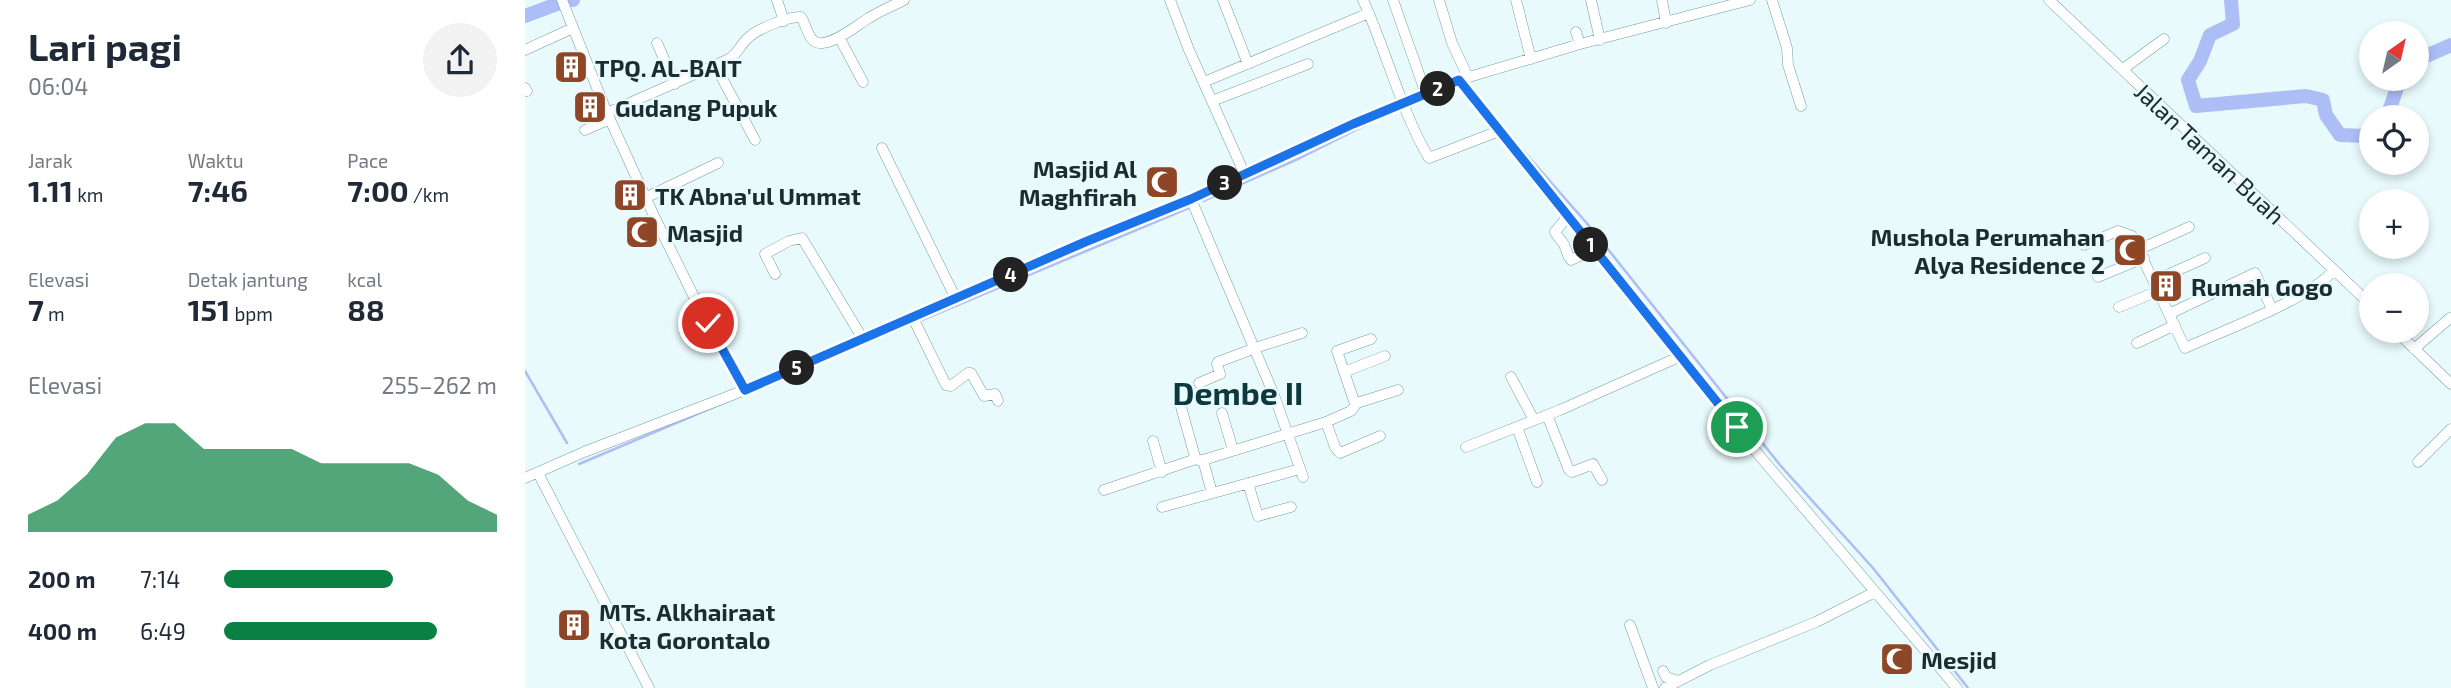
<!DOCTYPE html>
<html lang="id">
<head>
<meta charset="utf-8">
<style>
	body { margin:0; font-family:"Exo 2",sans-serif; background:#f2f2f3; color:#1f2937; height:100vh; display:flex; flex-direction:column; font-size:26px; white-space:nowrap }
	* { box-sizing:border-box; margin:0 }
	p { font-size:23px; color:#747a83 }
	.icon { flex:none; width:38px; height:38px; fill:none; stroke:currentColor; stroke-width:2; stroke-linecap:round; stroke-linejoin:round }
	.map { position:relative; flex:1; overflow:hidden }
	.drawer { display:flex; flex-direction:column; background:#fff; width:525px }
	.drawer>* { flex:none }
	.needle { width:46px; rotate:34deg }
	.fabs { position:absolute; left:1834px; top:21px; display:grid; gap:14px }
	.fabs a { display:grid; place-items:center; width:70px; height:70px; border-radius:50%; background:#fff; box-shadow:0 4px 10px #0003; font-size:35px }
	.pin { position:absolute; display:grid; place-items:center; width:60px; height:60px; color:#fff; margin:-30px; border:4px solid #fff; border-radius:50%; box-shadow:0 2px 7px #0007 }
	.km { position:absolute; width:35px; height:35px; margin:-18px; border-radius:50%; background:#222; color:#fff; font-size:19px; line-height:35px; text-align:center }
	.round { display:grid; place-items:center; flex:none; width:74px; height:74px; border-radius:37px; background:#f2f2f3 }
	.summary { display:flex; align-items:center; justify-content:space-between; height:119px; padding:0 28px }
	h1 { font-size:38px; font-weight:700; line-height:52px }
	.figures { display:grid; grid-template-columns:repeat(3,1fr); gap:10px; height:119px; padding:7px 28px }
	.figures div { display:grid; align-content:center }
	.figures b { font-size:30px; font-weight:700 }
	.figures small { font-size:19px; font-weight:400 }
	.figures p { font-size:19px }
	.chart { height:196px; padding:14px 28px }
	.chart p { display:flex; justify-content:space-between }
	.chart svg { width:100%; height:126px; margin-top:7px; fill:#0b8043; opacity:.7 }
	ul { padding:0 28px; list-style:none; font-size:23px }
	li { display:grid; grid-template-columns:112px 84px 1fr; align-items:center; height:52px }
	li i { height:18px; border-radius:9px; background:#0b8043 }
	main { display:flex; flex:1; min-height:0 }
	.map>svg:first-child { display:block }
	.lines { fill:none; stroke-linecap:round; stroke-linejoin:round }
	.stream { stroke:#adbef7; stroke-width:2.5 }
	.river { stroke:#adbef7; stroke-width:14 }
	.minor-casing { stroke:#739da2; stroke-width:11 }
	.minor { stroke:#fff; stroke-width:10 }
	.route-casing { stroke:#fff; stroke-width:14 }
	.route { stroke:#1a73e8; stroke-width:9 }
	.labels { text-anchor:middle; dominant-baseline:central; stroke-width:5; stroke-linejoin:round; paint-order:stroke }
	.poi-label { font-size:24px; font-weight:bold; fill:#1c2d30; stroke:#e9fafc; text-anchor:start }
	.street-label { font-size:24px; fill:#1c2d30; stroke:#e9fafc }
	.district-label { font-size:32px; font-weight:bold; fill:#0d383d; stroke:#e9fafc }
</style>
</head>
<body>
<main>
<section class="drawer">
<div class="summary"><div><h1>Lari pagi</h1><p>06:04</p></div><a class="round"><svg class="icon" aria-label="share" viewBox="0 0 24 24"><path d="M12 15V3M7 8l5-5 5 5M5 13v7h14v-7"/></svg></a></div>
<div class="figures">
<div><p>Jarak</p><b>1.11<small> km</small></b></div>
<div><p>Waktu</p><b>7:46</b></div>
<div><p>Pace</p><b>7:00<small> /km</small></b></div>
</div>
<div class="figures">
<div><p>Elevasi</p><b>7<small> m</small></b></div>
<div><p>Detak jantung</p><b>151<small> bpm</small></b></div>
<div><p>kcal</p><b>88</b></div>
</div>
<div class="chart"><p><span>Elevasi</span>255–262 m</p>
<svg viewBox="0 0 160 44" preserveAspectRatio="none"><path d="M0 44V38L10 33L20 24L30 11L40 6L50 6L60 15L70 15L80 15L90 15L100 20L110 20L120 20L130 20L140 24L150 33L160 38V44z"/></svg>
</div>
<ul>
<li><b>200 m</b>7:14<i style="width:62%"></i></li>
<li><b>400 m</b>6:49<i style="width:78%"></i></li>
</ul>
</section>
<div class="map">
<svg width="1926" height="688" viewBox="0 0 1926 688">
	<rect width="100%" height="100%" fill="#e9fafc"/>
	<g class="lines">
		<!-- stream -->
		<path class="stream" d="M895 101 926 92
			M980 130 1066 228 1255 465 1348 568 1443 688
			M678 201 775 158 857 117
			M397 320 666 207
			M0 371 42 443
			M54 464 386 324"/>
		<!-- river -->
		<path class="river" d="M47 0H48
			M1706 0 1708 24 1685 35 1675 61 1663 80 1671 106 1781 96 1798 100 1801 115 1815 135 1842 136 1846 133
			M0 16 32 4
			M1892 60 1926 45
			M1862 117 1873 85 1878 79"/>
		<!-- minor casing -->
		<g class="minor-casing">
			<path id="minor" d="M37 0 82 113 130 218 170 299 220 390
				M252 0 259 21
				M645 0 664 50 720 175
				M698 0 723 64
				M838 0C861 50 876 111 904 158L974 131
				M868 0 901 94
				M914 0 927 43 943 77
				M991 0 1006 59
				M1066 0 1075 40
				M1137 0 1141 23
				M1247 0 1262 48 1263 65 1276 106
				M1524 0 1846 305
				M1051 32 1055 44
				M314 37 338 82
				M132 43 150 84
				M0 50 48 28
				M190 65 230 140
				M1598 69 1639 39
				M934 80 1227 447 1432 688
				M679 82 844 13
				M0 88 2 91
				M687 101 783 64
				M82 113 204 59C213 54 215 45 223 38 232 29 264 16 276 17 281 24 282 36 289 41 302 51 333 24 344 18 355 11 367 6 379 0
				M60 130 85 119
				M357 148 431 299
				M120 198 193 163
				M666 199 749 395 778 477
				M1043 216 1030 232C1033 238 1038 241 1040 247 1043 252 1041 255 1046 260L1069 249
				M1559 245 1593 231 1607 236 1660 348C1697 331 1785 299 1809 270
				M1615 249 1664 227
				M250 274 240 254 264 241 277 238 338 339
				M1573 277 1619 258
				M1629 281 1680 258
				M1594 307 1633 291
				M1644 314 1730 273 1747 309
				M387 316 421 385 426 386 443 373H446L459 396 470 394 473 401
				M1871 331 1926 384
				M1612 343 1650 325
				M730 348 777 333
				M1889 349 1925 318
				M819 372 860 356
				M986 377 1009 420
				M674 383 695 374 692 364 693 362 728 349
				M830 404 812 351 846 339
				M656 407 670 457 673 460H678L801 422 826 411 832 403 873 390
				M697 413 708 450
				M1022 415 1044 470 1047 472 1068 464 1077 480
				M801 422 810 447 815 453 855 436
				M992 427 1012 482
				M628 441 637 472
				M941 447 1035 410 1156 356
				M678 460 687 493
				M1893 462 1926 429
				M13 473 124 688
				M0 478 59 452 220 390 560 242 666 199 828 124 934 80 1055 44 1225 0
				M723 483 733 516 766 507
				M579 490 671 459
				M637 507 775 469
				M1105 625 1128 688
				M1138 671 1141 677 1153 681
				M1140 688 1185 665 1291 622 1350 592"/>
		</g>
		<!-- minor -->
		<use href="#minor" class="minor"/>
	</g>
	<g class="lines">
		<!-- route casing -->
		<g class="route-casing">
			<path id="route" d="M183 323 220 390 560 242 666 199 828 124 934 80 1212 427"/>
		</g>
		<!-- route -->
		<use href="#route" class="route"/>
	</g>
	<!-- icons -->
	<defs>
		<g id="building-square" transform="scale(1.75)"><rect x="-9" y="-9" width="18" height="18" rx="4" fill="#8e4626" stroke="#e9fafc"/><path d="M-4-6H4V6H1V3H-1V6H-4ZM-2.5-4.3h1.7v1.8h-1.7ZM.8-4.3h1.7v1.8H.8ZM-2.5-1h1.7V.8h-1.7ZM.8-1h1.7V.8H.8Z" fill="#fff"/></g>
		<g id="mosque-square" transform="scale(1.75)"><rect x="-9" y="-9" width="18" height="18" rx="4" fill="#8e4626" stroke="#e9fafc"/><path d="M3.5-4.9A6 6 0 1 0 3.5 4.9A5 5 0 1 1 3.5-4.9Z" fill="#fff"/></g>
	</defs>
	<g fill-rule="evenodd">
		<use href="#building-square" x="46" y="67"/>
		<use href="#building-square" x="65" y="107"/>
		<use href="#mosque-square" x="637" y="182"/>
		<use href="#building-square" x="105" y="195"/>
		<use href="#mosque-square" x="117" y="232"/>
		<use href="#mosque-square" x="1605" y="250"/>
		<use href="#building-square" x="1641" y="286"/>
		<use href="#building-square" x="49" y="625"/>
		<use href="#mosque-square" x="1372" y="659"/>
	</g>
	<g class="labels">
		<!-- poi labels -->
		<g class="poi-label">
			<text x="70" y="67">TPQ. AL-BAIT</text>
			<text x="90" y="107">Gudang Pupuk</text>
			<text x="612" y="168" text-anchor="end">Masjid Al<tspan x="612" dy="28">Maghfirah</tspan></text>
			<text x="130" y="195">TK Abna'ul Ummat</text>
			<text x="142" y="232">Masjid</text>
			<text x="1580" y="236" text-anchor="end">Mushola Perumahan<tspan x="1580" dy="28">Alya Residence 2</tspan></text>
			<text x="1666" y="286">Rumah Gogo</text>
			<text x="74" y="611">MTs. Alkhairaat<tspan x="74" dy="28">Kota Gorontalo</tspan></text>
			<text x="1396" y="659">Mesjid</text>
		</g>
		<!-- street labels -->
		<g class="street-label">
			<text transform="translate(1685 153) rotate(43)">Jalan Taman Buah</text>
		</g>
		<!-- district labels -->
		<g class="district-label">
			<text x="713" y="392">Dembe II</text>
		</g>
	</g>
</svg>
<div class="fabs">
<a><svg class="needle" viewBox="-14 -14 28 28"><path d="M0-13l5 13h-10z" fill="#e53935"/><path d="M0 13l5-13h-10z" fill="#747a83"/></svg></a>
<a><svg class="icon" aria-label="locate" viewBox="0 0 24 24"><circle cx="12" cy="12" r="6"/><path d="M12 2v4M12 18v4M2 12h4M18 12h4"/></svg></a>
<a>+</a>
<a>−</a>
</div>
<div class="pin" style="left:1212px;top:427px;background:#1e9e55"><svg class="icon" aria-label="arrive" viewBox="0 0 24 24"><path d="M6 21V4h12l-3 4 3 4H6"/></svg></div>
<div class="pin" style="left:183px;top:323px;background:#d93025"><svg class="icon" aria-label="check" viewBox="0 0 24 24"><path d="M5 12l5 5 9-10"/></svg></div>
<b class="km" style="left:1066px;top:245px">1</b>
<b class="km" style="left:913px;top:89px">2</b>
<b class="km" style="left:700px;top:183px">3</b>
<b class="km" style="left:486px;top:275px">4</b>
<b class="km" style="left:272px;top:368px">5</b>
</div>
</main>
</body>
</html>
